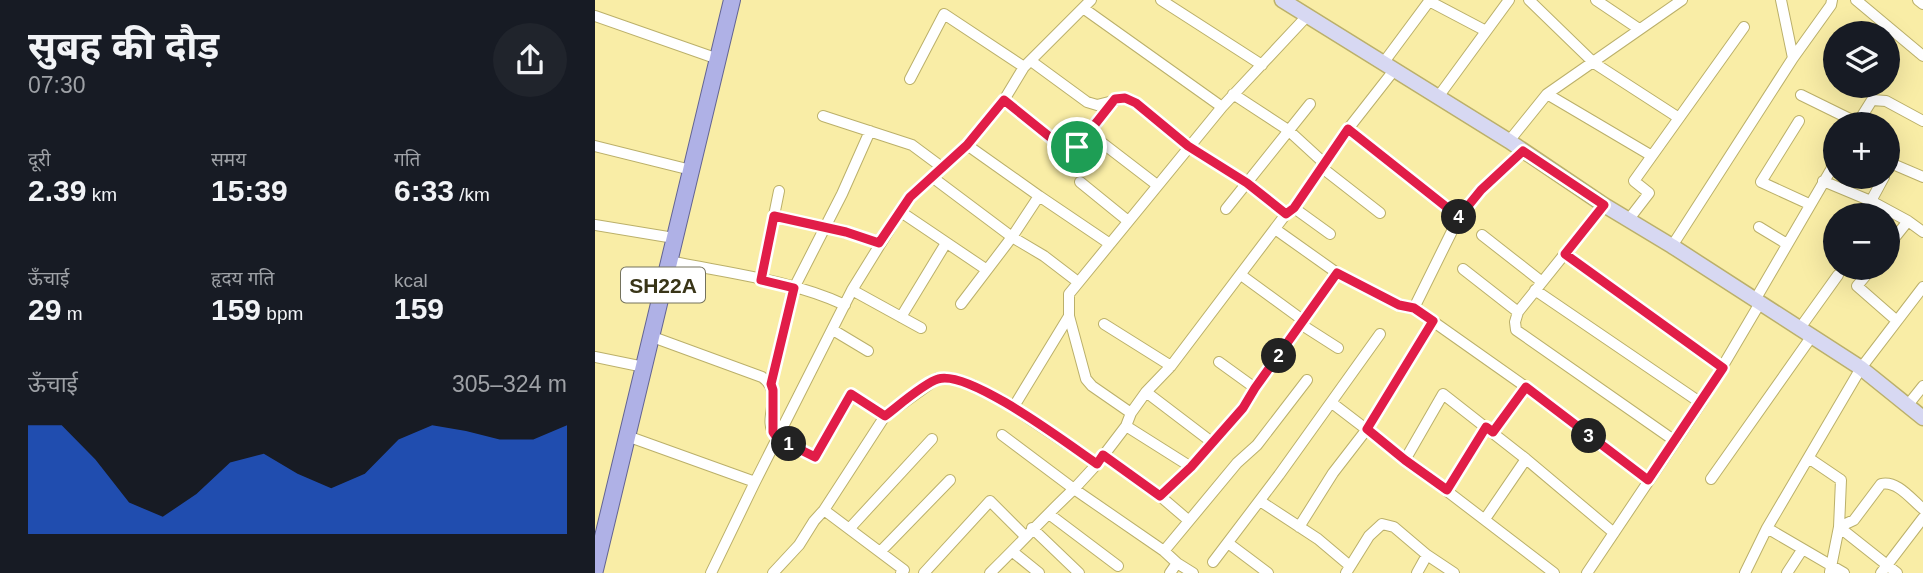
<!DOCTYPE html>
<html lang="hi">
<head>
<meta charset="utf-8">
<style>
	body { margin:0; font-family:Helvetica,"Noto Sans Devanagari",sans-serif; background:#20242c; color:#f1f3f6; height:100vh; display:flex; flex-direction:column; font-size:26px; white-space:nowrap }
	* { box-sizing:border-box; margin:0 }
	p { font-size:23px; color:#9ea1a6 }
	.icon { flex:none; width:38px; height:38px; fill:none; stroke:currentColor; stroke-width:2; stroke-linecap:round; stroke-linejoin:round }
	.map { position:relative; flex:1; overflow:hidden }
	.sheet { display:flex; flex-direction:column; background:#171b24; width:595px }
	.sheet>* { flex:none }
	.fabs { position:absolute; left:1228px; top:21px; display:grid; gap:14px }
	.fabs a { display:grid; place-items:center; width:77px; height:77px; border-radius:50%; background:#171b24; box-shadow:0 7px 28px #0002; font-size:35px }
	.pin { position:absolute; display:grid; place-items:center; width:60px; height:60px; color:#fff; margin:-30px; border:4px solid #fff; border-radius:50%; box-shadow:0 2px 7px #0007 }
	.km { position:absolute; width:35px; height:35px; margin:-18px; border-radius:50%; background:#222; color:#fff; font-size:19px; line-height:35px; text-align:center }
	.round { display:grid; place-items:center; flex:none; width:74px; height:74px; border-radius:37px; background:#20242c }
	.headline { display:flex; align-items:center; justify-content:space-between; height:119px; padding:0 28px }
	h1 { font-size:38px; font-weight:700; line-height:52px }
	.stats { display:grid; grid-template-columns:repeat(3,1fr); gap:10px; height:119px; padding:7px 28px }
	.stats div { display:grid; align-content:center }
	.stats b { font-size:30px; font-weight:700 }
	.stats small { font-size:19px; font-weight:400 }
	.stats p { font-size:19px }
	.chart { height:196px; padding:14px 28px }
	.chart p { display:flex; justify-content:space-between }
	.chart svg { width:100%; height:126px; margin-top:7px; fill:#2563eb; opacity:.7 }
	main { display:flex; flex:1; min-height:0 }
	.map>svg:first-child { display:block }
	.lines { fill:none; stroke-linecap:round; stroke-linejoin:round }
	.street-casing { stroke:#bbb06a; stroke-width:12 }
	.secondary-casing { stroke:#bbb06a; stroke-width:17 }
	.primary-casing { stroke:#636493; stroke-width:18 }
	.street { stroke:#fff; stroke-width:10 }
	.secondary { stroke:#d7d8f2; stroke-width:14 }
	.primary { stroke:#afb1e6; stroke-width:16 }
	.route-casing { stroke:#fff; stroke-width:14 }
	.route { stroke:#e11d48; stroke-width:9 }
	.labels { text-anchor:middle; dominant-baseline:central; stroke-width:5; stroke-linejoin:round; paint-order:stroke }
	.shield { fill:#fff; stroke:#74725d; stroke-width:2 }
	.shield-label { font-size:21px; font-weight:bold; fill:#393518 }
</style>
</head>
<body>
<main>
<section class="sheet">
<div class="headline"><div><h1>सुबह की दौड़</h1><p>07:30</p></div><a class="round"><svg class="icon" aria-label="share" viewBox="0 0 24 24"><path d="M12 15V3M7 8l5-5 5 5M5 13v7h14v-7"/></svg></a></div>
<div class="stats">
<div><p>दूरी</p><b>2.39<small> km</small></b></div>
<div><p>समय</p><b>15:39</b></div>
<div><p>गति</p><b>6:33<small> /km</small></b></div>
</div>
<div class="stats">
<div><p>ऊँचाई</p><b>29<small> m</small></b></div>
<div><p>हृदय गति</p><b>159<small> bpm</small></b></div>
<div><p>kcal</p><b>159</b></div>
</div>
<div class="chart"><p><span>ऊँचाई</span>305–324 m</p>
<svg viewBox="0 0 160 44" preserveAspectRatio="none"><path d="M0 44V6L10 6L20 18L30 33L40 38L50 30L60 19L70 16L80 23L90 28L100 23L110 11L120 6L130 8L140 11L150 11L160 6V44z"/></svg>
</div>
</section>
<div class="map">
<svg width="1328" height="573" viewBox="0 0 1328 573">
	<rect width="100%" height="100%" fill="#f9eda6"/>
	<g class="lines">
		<!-- street casing -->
		<g class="street-casing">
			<path id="street" d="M566 0 667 65
				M934 0 999 63 1084 118
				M1001 0 1044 29
				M1186 0 1198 58
				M1261 0 1328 56
				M1323 0 1328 4
				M834 1 891 31
				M488 8 627 107
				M0 16 123 59
				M436 61 492 102 502 105 530 98 541 103 593 147 652 183 691 214
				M789 62 835 0
				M315 79 349 14 429 67
				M638 94 693 130 729 163
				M952 94 1057 156
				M1206 95 1263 123
				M843 97 914 0
				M409 100 471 150 482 147 518 100
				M228 116 317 145 348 168
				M1204 121 1166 182 1214 204
				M1262 124 1277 100 1291 101 1328 121
				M753 129 864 217
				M493 132 562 185
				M914 141 952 94 1087 0
				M0 146 96 170
				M928 151 886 190 864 217 819 308 931 387 1053 480
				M1293 162 1328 177
				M726 167 785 213
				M337 177 417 237 449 256 483 282
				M1228 181 1276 201 1289 177
				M485 182 533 221
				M444 196 515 244
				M1276 201 1313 221 1293 246
				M1009 205 923 312 920 322 921 330 1080 441
				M699 208 735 234
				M631 209 715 104
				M306 212 392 270
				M179 216 251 232 284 243
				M1034 219 1054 193 1039 181 1149 27
				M1313 221 1328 232
				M0 225 79 238
				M1164 227 1192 244
				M887 235 947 282
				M1077 246 1198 58 1236 5 1237 0
				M970 254 1128 368
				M74 261C132 273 196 280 250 305
				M1277 268 1262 286 1302 321
				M868 269 923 312
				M742 273 804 305 819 308
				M646 275 709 321
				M166 280 184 191
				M257 290 326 328
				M940 290 1106 403
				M1160 300 1241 161
				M366 304 417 237 444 196 372 145
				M306 317 351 243
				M509 324 576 366
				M707 325 743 348
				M1205 328 1243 275
				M238 330 273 351
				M55 336 167 377C191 394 166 418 180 435 188 445 209 451 220 457L256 394 290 416
				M0 357 49 367
				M624 362 660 388
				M176 384 199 288 247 194 275 131
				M551 392 618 443
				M737 403 959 573
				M1312 406 1328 386
				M418 408 474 316
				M536 413 497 386 491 379 474 316V294L627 107 713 15
				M531 426 596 467
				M898 432 931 387
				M32 436 160 482
				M508 455 565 496 593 520
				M1215 459 1246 480 1244 527 1302 573
				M810 460 848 394 931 459 1019 533
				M1116 479 1217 336
				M852 490 891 427
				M565 496 596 467 648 408 660 388 742 273 680 229
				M665 501 723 539 755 566
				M229 510 309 570 306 573
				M454 514 523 566
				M890 519 931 459
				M704 527 738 473 772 429 838 321
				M255 528 337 439
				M437 528 484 573
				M633 543 673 573
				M569 551 642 463 662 445 712 380
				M285 552 355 480
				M418 552 444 573
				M832 555 859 573
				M618 562 684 475 785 334
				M582 563 598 573
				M1235 572 1244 527 1259 520 1286 484C1302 480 1316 499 1328 509
				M116 573 160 482 257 290 315 196 372 145 409 100 429 67 496 0
				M178 573 204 545 219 521 229 510 290 416 343 378H354L378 385 405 399 502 464
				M329 573 395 501 430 536
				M395 573C424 545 450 516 479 489L407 435
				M575 573 582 563 569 551 479 489 502 464 531 426 536 413 551 392 576 366 691 214 699 208 753 129 800 69
				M751 573 774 536 787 524 799 527 832 555 822 573
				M992 573 1106 403 1165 303
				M1150 573 1172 528
				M1192 573 1207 550
				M1249 573 1172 528 1266 368 1328 287
				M1286 573 1328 518"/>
		</g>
		<!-- secondary casing -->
		<g class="secondary-casing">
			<path id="secondary" d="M687 0 914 141 1009 205 1077 246 1266 368 1328 418"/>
		</g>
		<!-- primary casing -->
		<g class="primary-casing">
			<path id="primary" d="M0 570 137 0"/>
		</g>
		<!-- street -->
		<use href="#street" class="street"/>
		<!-- secondary -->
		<use href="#secondary" class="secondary"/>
		<!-- primary -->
		<use href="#primary" class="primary"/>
	</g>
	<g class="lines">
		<!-- route casing -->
		<g class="route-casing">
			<path id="route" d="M530 98 541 103 593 146 652 183 691 214 699 208 753 129 864 217 886 190 928 151 1009 205 970 254 1128 368 1053 480 931 387 898 432 891 427 852 490 810 460 772 429 838 321 819 308 804 305 742 273 660 388 648 408 596 467 565 496 508 455 502 464C474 445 374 369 343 379 329 383 302 407 290 416L256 394 220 457 182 438 178 432V390L176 384 199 288 166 280 179 216 251 232 284 243 315 197 372 145 409 100 471 150 482 147 520 99Z"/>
		</g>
		<!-- route -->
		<use href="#route" class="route"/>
	</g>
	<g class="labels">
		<!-- shield labels -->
		<rect class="shield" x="26" y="267.5" width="84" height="35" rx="5"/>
		<g class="shield-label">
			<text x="68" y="285">SH22A</text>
		</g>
	</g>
</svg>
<div class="fabs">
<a><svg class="icon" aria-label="layers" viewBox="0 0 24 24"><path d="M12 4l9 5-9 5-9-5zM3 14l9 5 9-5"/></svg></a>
<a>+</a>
<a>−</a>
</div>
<div class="pin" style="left:482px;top:147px;background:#1e9e55"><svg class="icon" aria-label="arrive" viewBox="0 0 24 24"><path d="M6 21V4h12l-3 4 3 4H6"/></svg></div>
<b class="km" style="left:194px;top:444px">1</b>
<b class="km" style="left:684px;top:356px">2</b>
<b class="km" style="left:994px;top:436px">3</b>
<b class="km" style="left:864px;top:217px">4</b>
</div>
</main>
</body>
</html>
